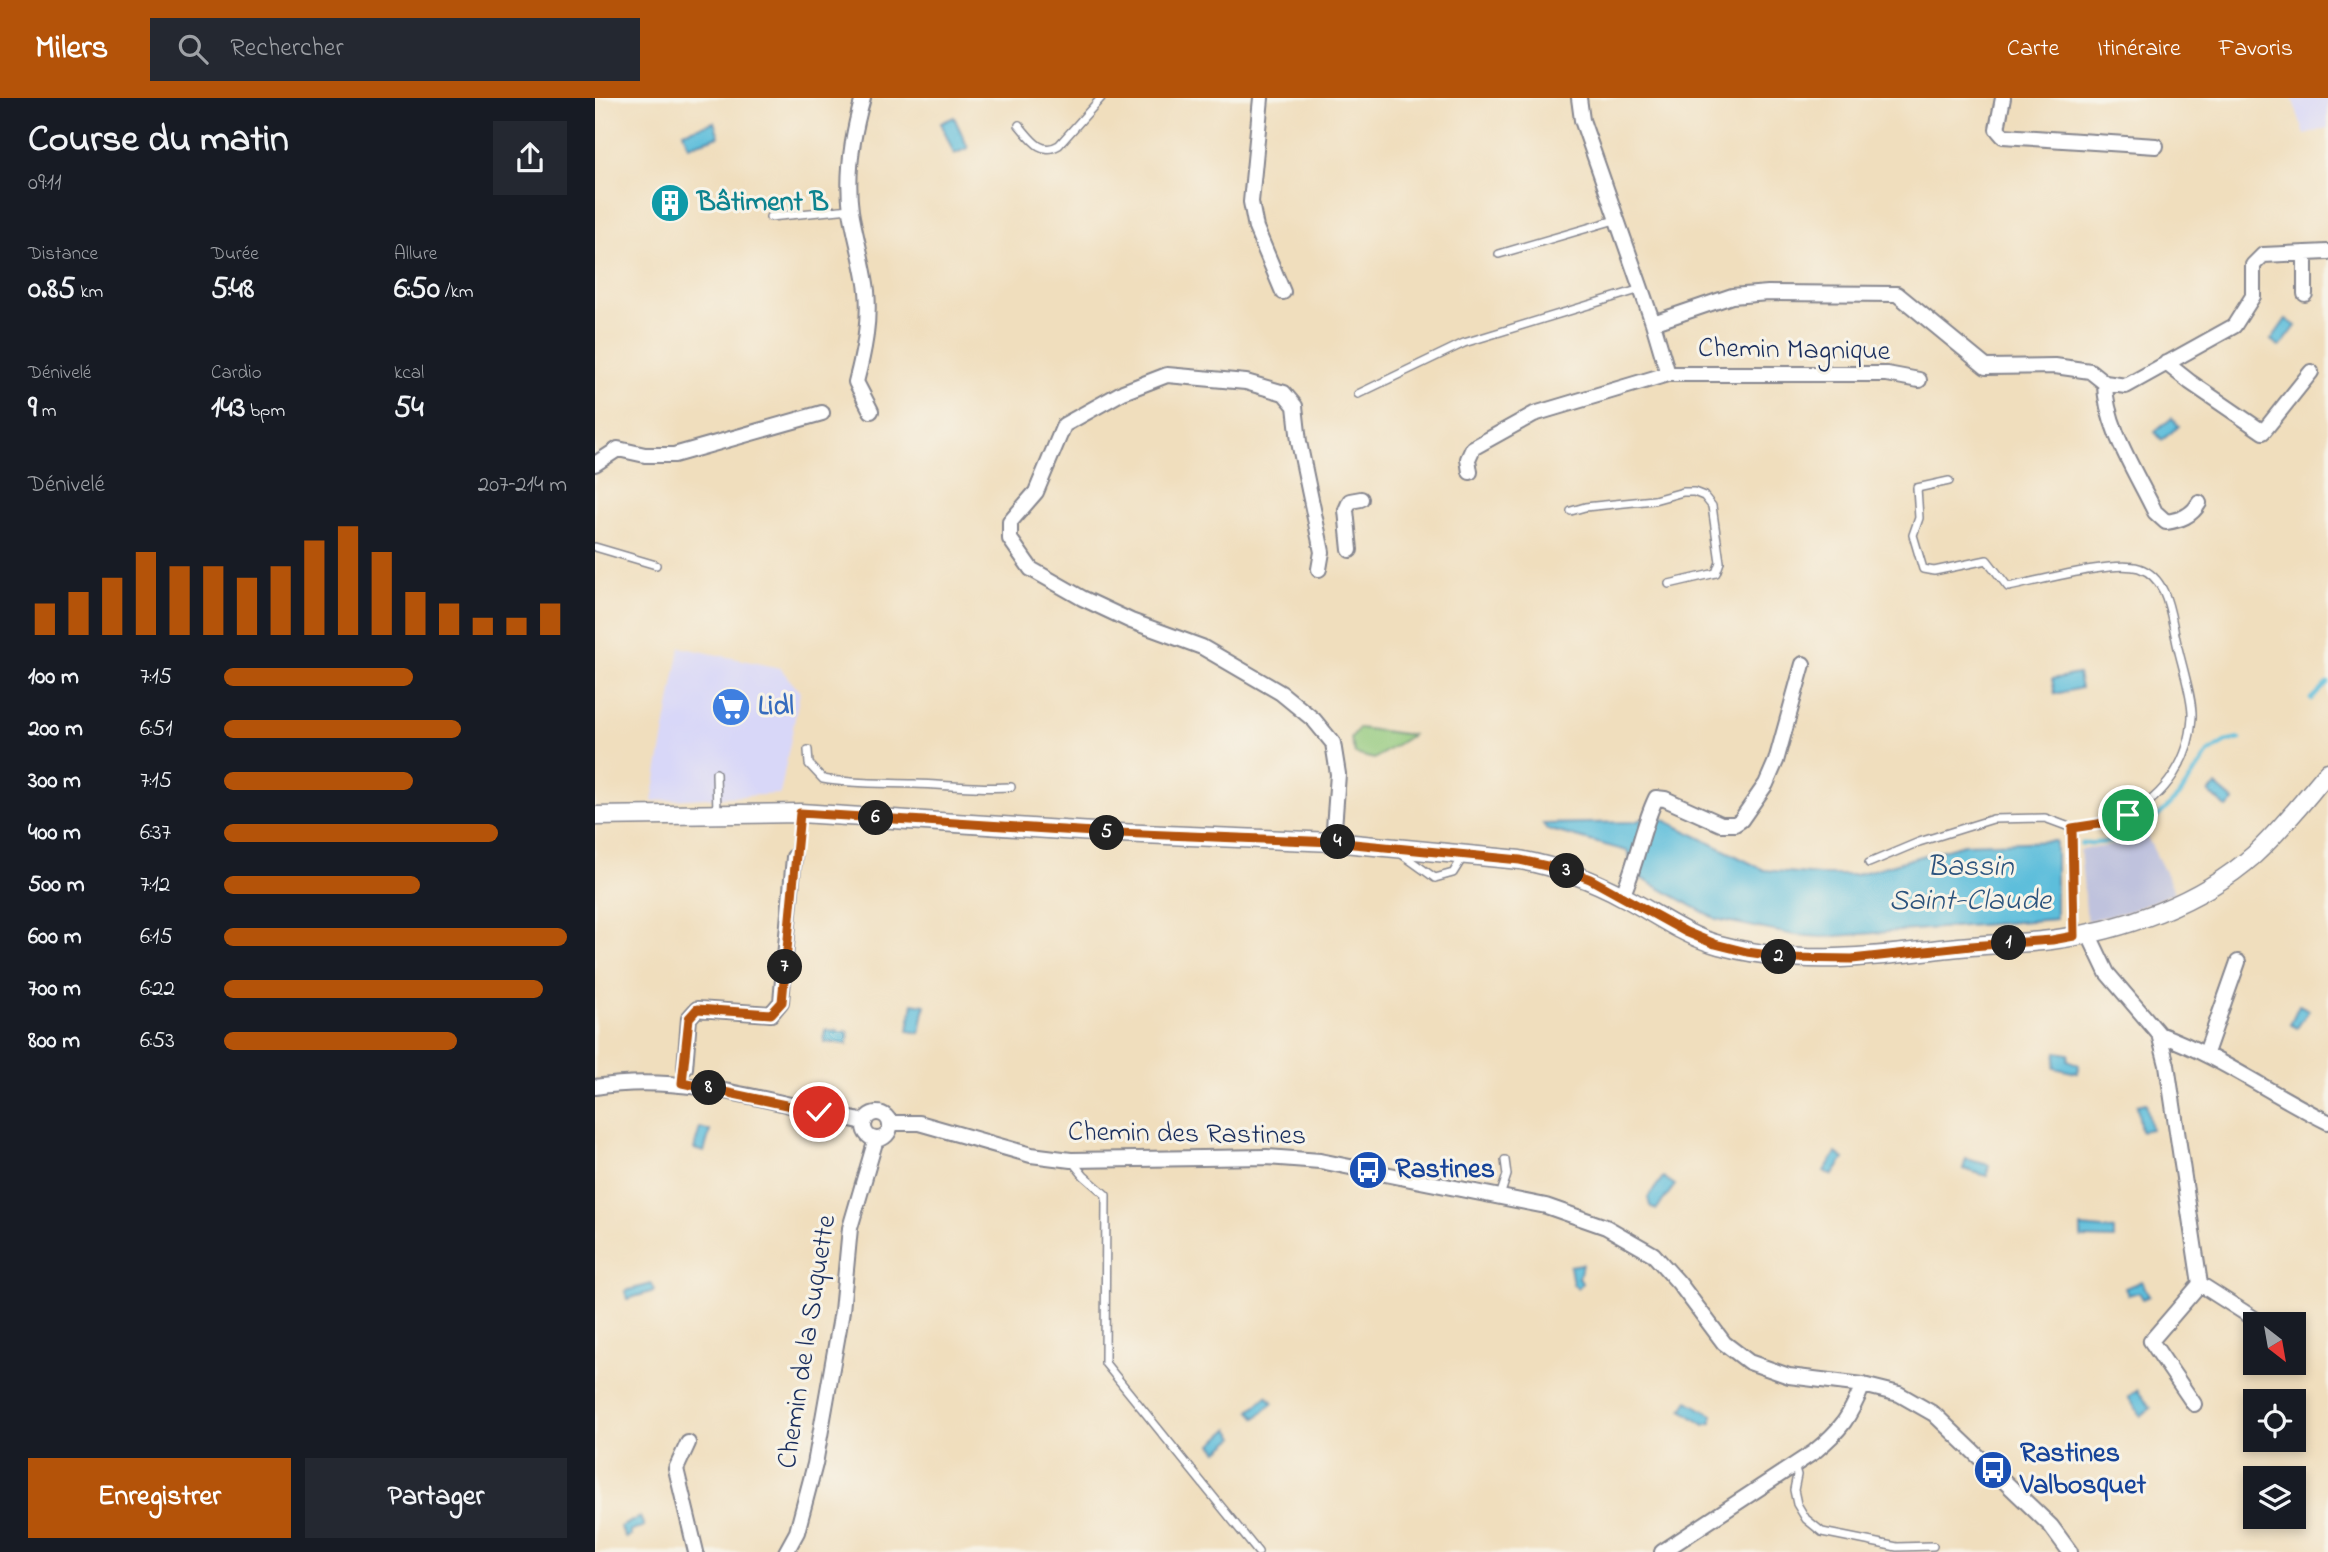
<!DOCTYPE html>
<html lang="fr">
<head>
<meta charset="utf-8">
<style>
	body { margin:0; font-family:"Indie Flower",sans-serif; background:#242831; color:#f1f3f6; height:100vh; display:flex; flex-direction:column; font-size:26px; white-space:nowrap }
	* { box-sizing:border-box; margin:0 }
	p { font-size:23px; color:#9ea1a6 }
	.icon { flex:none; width:38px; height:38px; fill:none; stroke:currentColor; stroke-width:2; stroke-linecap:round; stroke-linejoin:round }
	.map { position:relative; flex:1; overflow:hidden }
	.details { display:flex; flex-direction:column; background:#171b24; width:595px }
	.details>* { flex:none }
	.needle { width:46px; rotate:149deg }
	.tools { position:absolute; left:1648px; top:1214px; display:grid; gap:14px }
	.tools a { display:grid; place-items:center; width:63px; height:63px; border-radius:0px; background:#171b24; box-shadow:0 4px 10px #0003; font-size:35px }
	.pin { position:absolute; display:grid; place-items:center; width:60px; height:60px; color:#fff; margin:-30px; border:4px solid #fff; border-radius:50%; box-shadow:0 2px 7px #0007 }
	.km { position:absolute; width:35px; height:35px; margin:-18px; border-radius:50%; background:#222; color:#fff; font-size:19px; line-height:35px; text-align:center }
	.round { display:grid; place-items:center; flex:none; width:74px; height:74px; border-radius:0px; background:#242831 }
	.summary { display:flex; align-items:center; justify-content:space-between; height:119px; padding:0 28px }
	h1 { font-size:38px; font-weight:700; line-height:52px }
	.stats { display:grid; grid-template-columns:repeat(3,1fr); gap:10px; height:119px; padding:7px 28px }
	.stats div { display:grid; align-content:center }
	.stats b { font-size:30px; font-weight:700 }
	.stats small { font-size:19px; font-weight:400 }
	.stats p { font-size:19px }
	.chart { height:196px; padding:14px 28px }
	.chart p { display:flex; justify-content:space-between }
	.chart svg { width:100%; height:126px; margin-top:7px; stroke:#b45309; stroke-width:6 }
	.button { display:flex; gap:14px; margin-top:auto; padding:14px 28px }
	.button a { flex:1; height:80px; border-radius:0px; background:#b45309; color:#fff; font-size:28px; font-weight:700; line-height:80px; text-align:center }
	.button a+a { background:#242831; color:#f1f3f6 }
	ul { padding:0 28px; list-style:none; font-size:23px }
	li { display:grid; grid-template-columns:112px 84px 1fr; align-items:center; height:52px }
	li i { height:18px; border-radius:9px; background:#b45309 }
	header { display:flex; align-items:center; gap:42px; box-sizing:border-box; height:98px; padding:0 35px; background:#b45309; color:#fff }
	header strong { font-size:33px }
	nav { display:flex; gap:38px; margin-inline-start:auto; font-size:24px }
	.search { width:490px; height:63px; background:#242831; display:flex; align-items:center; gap:18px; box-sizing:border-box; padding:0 24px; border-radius:0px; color:#9ea1a6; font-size:26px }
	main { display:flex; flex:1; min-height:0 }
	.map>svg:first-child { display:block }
	.built { fill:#d8d7f8 }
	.industrial { fill:#bfc2dd }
	.green { fill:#91c87a; stroke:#567c6c; stroke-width:2 }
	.water { fill:#5dbedb; stroke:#3c769c; stroke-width:2 }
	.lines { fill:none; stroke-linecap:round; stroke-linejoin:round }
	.stream { stroke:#5dbedb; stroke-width:4.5 }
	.service-casing { stroke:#86868e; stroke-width:10 }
	.minor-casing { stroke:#86868e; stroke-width:18 }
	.tertiary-casing { stroke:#86868e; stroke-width:21 }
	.service { stroke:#fff; stroke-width:7 }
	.minor { stroke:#fff; stroke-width:14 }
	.tertiary { stroke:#fff; stroke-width:18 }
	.route-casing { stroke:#fff; stroke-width:14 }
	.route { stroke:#b45309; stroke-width:9 }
	.labels { text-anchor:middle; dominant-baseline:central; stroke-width:6; stroke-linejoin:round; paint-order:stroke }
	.culture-label { font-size:28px; font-weight:bold; fill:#0d838f; stroke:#f7f3e8; text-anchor:start }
	.street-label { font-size:28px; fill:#1b2f5e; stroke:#f7f3e8 }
	.shop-label { font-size:28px; font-weight:bold; fill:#366cbe; stroke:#f7f3e8; text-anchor:start }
	.transit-label { font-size:28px; font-weight:bold; fill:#164399; stroke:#f7f3e8; text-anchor:start }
	.water-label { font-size:30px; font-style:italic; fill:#2c537d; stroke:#f7f3e8 }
</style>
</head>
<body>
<header>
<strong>Milers</strong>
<div class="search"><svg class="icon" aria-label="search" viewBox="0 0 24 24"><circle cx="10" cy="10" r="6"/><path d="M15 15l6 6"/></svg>Rechercher</div>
<nav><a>Carte</a><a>Itinéraire</a><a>Favoris</a></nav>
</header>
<main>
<section class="details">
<div class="summary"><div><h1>Course du matin</h1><p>09:11</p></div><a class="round"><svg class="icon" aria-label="share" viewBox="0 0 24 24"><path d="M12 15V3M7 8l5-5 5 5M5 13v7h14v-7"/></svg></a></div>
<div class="stats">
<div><p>Distance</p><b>0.85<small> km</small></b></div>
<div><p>Durée</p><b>5:48</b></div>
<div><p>Allure</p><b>6:50<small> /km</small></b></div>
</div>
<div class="stats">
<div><p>Dénivelé</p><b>9<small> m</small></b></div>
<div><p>Cardio</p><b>143<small> bpm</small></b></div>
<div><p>kcal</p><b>54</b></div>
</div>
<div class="chart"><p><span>Dénivelé</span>207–214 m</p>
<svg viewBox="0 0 160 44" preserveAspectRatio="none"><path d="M5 44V33M15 44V29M25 44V24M35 44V15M45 44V20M55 44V20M65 44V24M75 44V20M85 44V11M95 44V6M105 44V15M115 44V29M125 44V33M135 44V38M145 44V38M155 44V33"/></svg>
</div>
<ul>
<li><b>100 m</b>7:15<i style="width:55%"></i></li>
<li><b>200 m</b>6:51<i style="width:69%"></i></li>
<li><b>300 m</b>7:15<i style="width:55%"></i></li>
<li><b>400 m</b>6:37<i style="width:80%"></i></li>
<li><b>500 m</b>7:12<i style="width:57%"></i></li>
<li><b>600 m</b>6:15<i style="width:100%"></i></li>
<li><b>700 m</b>6:22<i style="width:93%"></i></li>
<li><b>800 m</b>6:53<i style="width:68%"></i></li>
</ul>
<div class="button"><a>Enregistrer</a><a>Partager</a></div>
</section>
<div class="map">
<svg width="1733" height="1454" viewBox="0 0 1733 1454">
	<rect width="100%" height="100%" fill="#f7f3e8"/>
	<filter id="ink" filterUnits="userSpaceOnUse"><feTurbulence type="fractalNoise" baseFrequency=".0143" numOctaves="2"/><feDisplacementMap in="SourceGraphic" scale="14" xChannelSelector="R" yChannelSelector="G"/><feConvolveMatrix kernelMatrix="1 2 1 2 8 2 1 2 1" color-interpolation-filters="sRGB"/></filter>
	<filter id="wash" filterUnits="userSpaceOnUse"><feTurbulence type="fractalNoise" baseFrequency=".00686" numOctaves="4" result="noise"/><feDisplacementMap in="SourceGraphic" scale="28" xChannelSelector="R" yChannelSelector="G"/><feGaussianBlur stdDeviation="1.57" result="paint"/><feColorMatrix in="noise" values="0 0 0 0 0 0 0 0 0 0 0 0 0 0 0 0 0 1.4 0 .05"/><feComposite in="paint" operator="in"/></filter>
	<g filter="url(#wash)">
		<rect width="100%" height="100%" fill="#f0debd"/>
		<!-- built -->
		<path class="built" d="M1697 0H1733V30L1710 37Z
			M85 549 185 570 205 594 185 696 57 703Z"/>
		<!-- industrial -->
		<path class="industrial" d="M1551 737 1580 794 1536 813 1492 823 1485 752 1527 746Z"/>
		<!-- green -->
		<path class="green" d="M764 630 817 637 779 661 760 656 756 641Z"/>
		<!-- water -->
		<path class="water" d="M359 19 373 50 359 56 346 25Z
			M119 24 124 38 93 48 88 34Z
			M1691 221 1701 228 1685 249 1676 242Z
			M1577 320 1584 328 1567 342 1560 334Z
			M1483 576 1486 590 1460 596 1457 581Z
			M1621 688 1639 703 1632 710 1614 694Z
			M1059 717 1169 772 1224 777H1260L1369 746 1461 743V821L1228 839 1199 837 1121 821 1044 779 1032 753 952 731 948 726 1039 724Z
			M318 905 330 907 325 935 313 933Z
			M1704 907 1714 912 1702 930 1695 926Z
			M230 932 253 934 252 946 229 944Z
			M1461 954 1474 956 1473 962 1484 967 1482 975 1459 970Z
			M1551 1005 1556 1031 1546 1033 1542 1007Z
			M105 1030 115 1033 109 1054 99 1051Z
			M1241 1055 1249 1061 1237 1078 1229 1073Z
			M1371 1061 1394 1067 1392 1078 1368 1071Z
			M1068 1079 1080 1087 1061 1112 1055 1108 1053 1100Z
			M1486 1129 1519 1132V1141L1486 1140Z
			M987 1166 984 1180 987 1185 983 1191 978 1186 975 1168Z
			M1547 1183 1554 1198 1548 1201 1544 1194 1533 1197 1530 1190Z
			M57 1186 59 1193 32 1201 30 1193Z
			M1542 1292 1556 1310 1546 1318 1533 1299Z
			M672 1298 678 1305 661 1320 655 1313Z
			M1093 1303 1117 1317V1325L1109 1327 1087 1312Z
			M634 1331 640 1339 623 1353 617 1346Z
			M45 1419 49 1428 35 1434 36 1437 31 1440 25 1429Z"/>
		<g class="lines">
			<!-- stream -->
			<path class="stream" d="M1716 601 1733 585
				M1486 746 1528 743 1547 734 1584 698 1613 655 1630 644 1645 641"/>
		</g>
	</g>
	<g filter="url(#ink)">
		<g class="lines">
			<!-- service casing -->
			<g class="service-casing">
				<path id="service" d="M424 27C436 41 446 58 464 47L506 0
					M175 119 255 111
					M904 156 1020 122
					M763 296 869 245 1046 191
					M1354 383 1322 390 1324 420 1318 437 1328 471 1339 473 1392 462 1413 489C1444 483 1517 462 1544 470 1573 480 1575 515 1581 541 1585 562 1598 600 1597 619 1595 661 1571 698 1534 716 1517 725 1496 727 1477 730L1479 837
					M976 413 990 409 1059 402 1088 394H1099L1109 398 1117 408 1125 464 1121 475 1074 486
					M0 449 61 467
					M213 652 214 666 228 681C258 686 288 685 319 686 352 687 384 691 416 689
					M121 675 122 715
					M805 755 840 780
					M199 759 205 716
					M1274 765 1324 744 1398 721 1450 720 1477 730
					M840 780 858 775 868 759
					M476 1062 489 1078 511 1097 510 1265 663 1454
					M905 1098 912 1077 910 1062
					M1199 1367 1202 1377 1199 1392 1202 1406 1211 1421 1227 1434 1302 1449 1338 1448"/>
			</g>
			<!-- minor casing -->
			<g class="minor-casing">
				<path id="minor" d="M268 0C258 35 251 76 256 113 260 139 269 166 272 193 275 224 269 254 261 284L276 313
					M666 0 656 104 661 130 688 194
					M1408 0 1402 31 1408 38 1561 48
					M1710 155V196
					M1058 225 1137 198 1173 195 1302 196 1391 269 1460 268 1495 273 1510 285
					M1571 265 1595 284 1668 334 1716 274
					M1073 276H1292L1324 282
					M1510 285 1531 288 1639 228 1658 198V167L1668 157 1733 154
					M1510 285C1510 328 1542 376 1560 414L1571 424C1585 422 1597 418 1604 405
					M0 366 23 351 50 357H79L227 315
					M875 374 873 361 878 350 939 316 1073 276 1058 225 987 22 984 0
					M755 452 751 412 755 403 766 401
					M724 471 727 454 704 344 700 308 689 295 651 284 572 277 528 294 469 327 441 394 415 424V441L436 471 487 500 536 523 607 549 686 595 719 622 738 645 743 676 738 744
					M1027 798C1042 766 1046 731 1061 700L1070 701 1126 726H1140L1146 722 1171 686 1181 663 1208 566
					M1493 835 1512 875 1564 936 1572 967 1605 1186 1556 1243 1599 1306
					M1564 936C1624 958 1676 996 1733 1024
					M1611 955 1643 864
					M90 970 94 920 102 911 176 916 186 904 199 759
					M0 989C91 974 181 1006 270 1024
					M269 1028a13 13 0 1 1 26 0a13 13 0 1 1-26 0Z
					M295 1025H324L436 1057 476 1062 672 1059 725 1063 951 1108 1011 1129 1058 1156 1084 1185 1129 1245 1154 1264 1194 1278 1268 1287 1304 1296 1339 1316 1456 1428 1475 1454
					M1605 1186 1666 1225
					M93 1345 81 1371 101 1454
					M191 1454 202 1434 220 1366 247 1213 255 1130 281 1041
					M1067 1454 1219 1354C1247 1331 1254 1320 1268 1287"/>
			</g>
			<!-- tertiary casing -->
			<g class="tertiary-casing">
				<path id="tertiary" d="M0 718 205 715 499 734 738 744 925 762C962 769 996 781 1029 799 1060 815 1090 838 1124 847 1206 869 1273 859 1355 850 1389 846 1423 846 1456 842 1527 833 1605 805 1659 757 1686 732 1709 702 1733 674"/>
			</g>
			<!-- service -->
			<use href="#service" class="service"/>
			<!-- minor -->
			<use href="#minor" class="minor"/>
			<!-- tertiary -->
			<use href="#tertiary" class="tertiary"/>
		</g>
	</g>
	<g class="lines" filter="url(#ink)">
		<!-- route casing -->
		<g class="route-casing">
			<path id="route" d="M224 1014 87 985 94 920 102 911 176 916 187 904 205 715 499 734 738 744 925 762 974 773 995 781 1091 834 1120 846 1152 854 1194 860 1257 861 1376 848 1457 842 1479 838 1477 730 1503 726 1533 717"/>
		</g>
		<!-- route -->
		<use href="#route" class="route"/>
	</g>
	<!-- icons -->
	<defs>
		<g id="building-disc" transform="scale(2.0125)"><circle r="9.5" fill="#0f9aa8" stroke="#f7f3e8"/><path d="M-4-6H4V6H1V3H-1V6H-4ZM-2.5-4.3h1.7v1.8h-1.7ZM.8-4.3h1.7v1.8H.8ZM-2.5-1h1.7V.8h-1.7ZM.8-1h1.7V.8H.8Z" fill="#fff"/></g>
		<g id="supermarket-disc" transform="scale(2.0125)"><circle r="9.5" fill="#3f7fe0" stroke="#f7f3e8"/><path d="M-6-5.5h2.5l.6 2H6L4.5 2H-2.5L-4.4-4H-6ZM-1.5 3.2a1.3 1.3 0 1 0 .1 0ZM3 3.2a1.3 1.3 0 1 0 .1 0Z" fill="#fff"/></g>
		<g id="bus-disc" transform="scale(2.0125)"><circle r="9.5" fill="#1a4fb4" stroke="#f7f3e8"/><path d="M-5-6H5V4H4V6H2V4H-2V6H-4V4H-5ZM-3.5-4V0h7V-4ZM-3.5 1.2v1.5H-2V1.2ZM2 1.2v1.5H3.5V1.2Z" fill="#fff"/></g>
	</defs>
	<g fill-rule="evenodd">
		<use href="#building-disc" x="75" y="105"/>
		<use href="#supermarket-disc" x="136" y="609"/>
		<use href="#bus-disc" x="773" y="1072"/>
		<use href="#bus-disc" x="1398" y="1372"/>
	</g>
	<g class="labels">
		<!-- culture labels -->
		<g class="culture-label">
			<text x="102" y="105">Bâtiment B</text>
		</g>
		<!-- street labels -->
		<g class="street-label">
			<text transform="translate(1199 253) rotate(1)">Chemin Magnique</text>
			<text transform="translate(592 1037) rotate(1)">Chemin des Rastines</text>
			<text transform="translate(213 1244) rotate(-81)">Chemin de la Suquette</text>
		</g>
		<!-- shop labels -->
		<g class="shop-label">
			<text x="163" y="609">Lidl</text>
		</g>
		<!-- transit labels -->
		<g class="transit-label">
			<text x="800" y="1072">Rastines</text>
			<text x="1425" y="1356">Rastines<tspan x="1425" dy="32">Valbosquet</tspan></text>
		</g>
		<!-- water labels -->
		<g class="water-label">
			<text x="1375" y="770">Bassin<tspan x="1375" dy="34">Saint-Claude</tspan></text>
		</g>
	</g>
</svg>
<div class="tools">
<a><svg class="needle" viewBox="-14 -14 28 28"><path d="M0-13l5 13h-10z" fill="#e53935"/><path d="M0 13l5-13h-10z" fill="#9ea1a6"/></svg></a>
<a><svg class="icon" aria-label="locate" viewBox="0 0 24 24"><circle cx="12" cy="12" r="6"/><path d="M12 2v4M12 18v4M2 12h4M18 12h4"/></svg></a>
<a><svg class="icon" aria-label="layers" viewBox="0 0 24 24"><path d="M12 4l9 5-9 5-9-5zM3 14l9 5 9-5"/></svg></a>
</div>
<div class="pin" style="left:1533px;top:717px;background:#1e9e55"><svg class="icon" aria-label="arrive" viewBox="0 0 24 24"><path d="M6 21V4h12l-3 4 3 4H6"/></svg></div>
<div class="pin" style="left:224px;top:1014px;background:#d93025"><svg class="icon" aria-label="check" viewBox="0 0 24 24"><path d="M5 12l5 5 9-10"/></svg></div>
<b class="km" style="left:1414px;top:845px">1</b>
<b class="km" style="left:1184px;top:859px">2</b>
<b class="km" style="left:972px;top:773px">3</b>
<b class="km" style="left:743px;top:744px">4</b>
<b class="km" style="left:512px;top:735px">5</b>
<b class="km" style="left:281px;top:720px">6</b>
<b class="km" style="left:190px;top:869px">7</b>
<b class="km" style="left:114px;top:990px">8</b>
</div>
</main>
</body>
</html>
